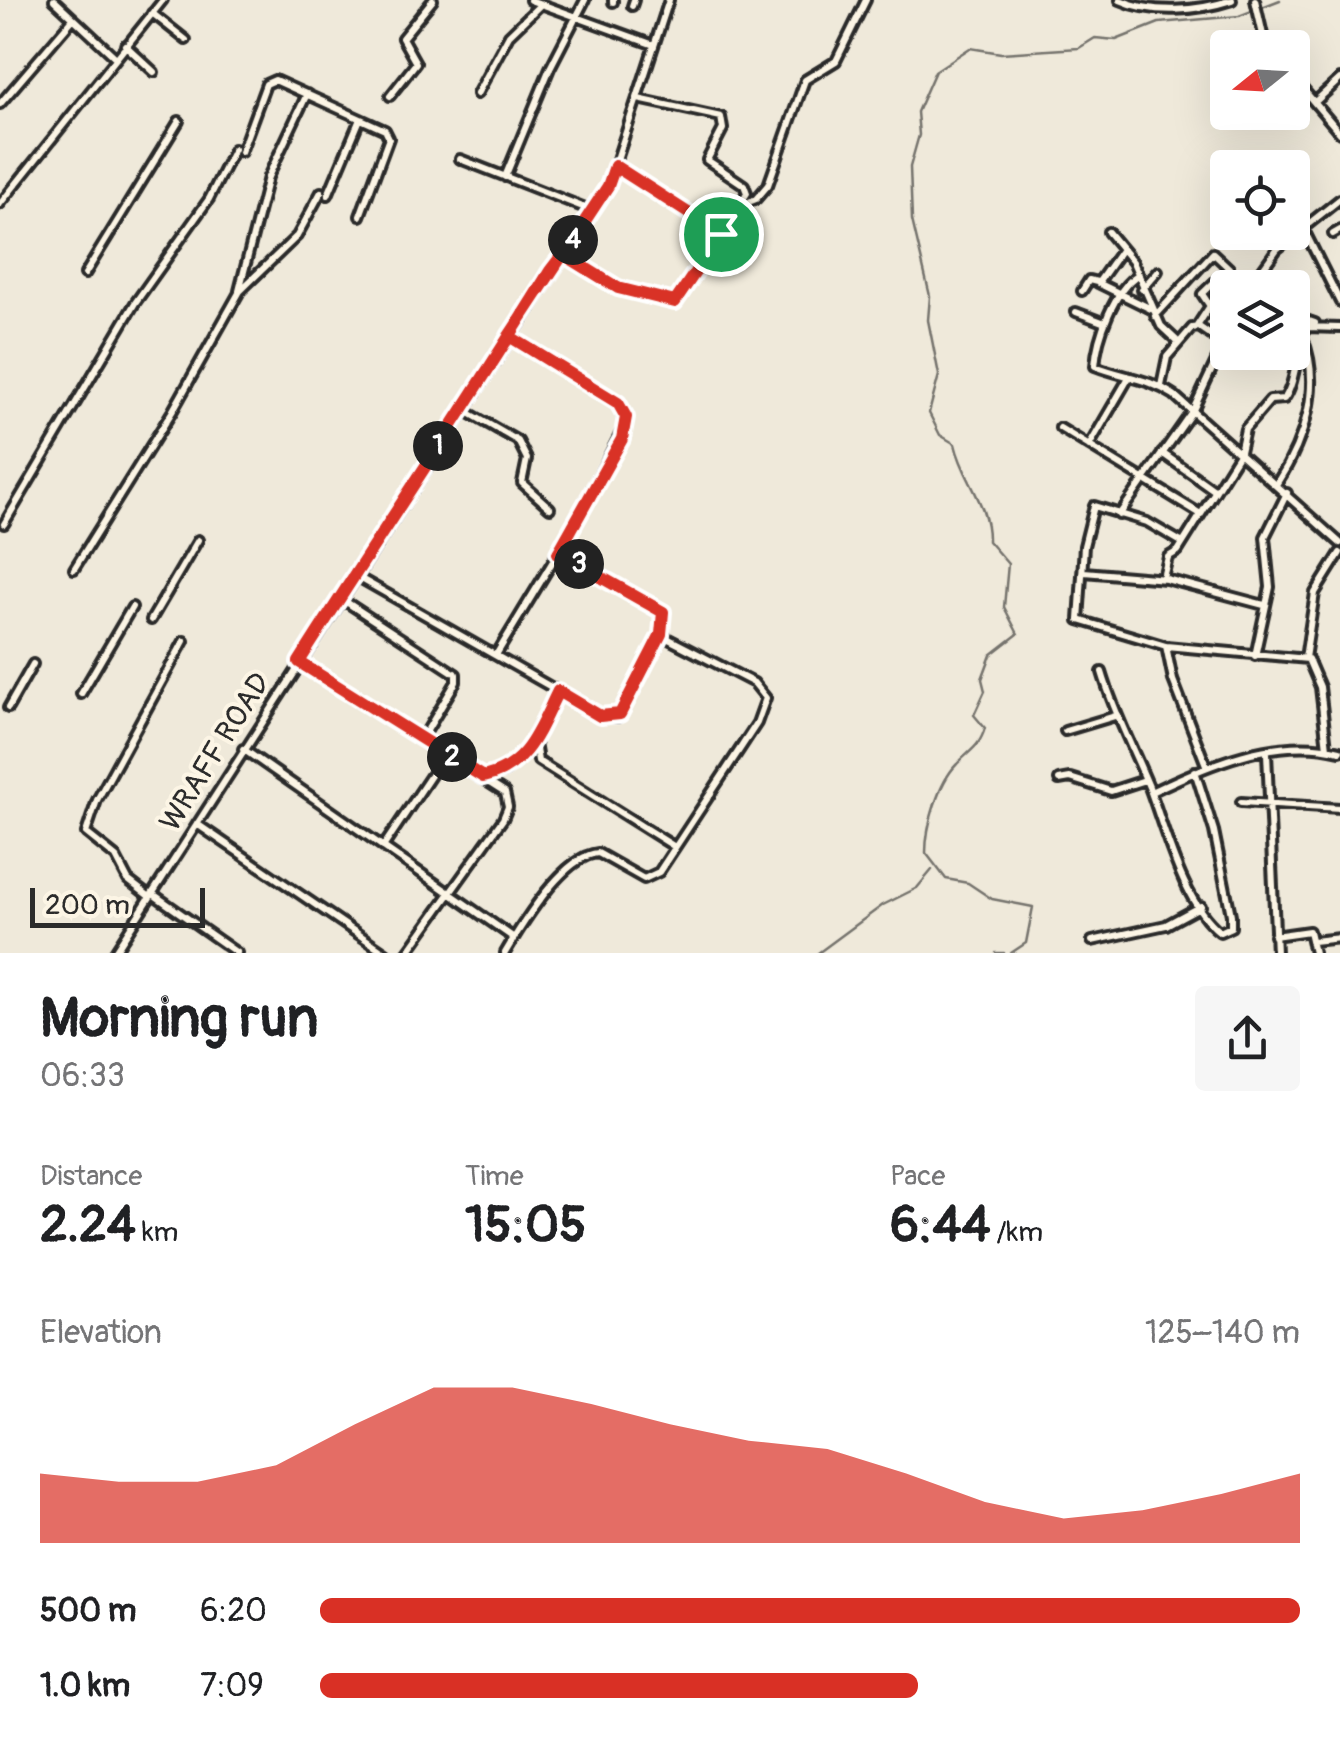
<!DOCTYPE html>
<html lang="en">
<head>
<meta charset="utf-8">
<style>
	body { margin:0; font-family:Pangolin,sans-serif; background:#f6f6f6; color:#202124; height:100vh; display:flex; flex-direction:column; font-size:38px; white-space:nowrap }
	* { box-sizing:border-box; margin:0 }
	p { font-size:32px; color:#757577 }
	.icon { flex:none; width:55px; height:55px; fill:none; stroke:currentColor; stroke-width:2; stroke-linecap:round; stroke-linejoin:round }
	.map { position:relative; height:953px; overflow:hidden }
	.panel { display:flex; flex-direction:column; background:#fff; flex:1 }
	.panel>* { flex:none }
	.needle { width:65px; rotate:252deg }
	.controls { position:absolute; left:1210px; top:30px; display:grid; gap:20px }
	.controls a { display:grid; place-items:center; width:100px; height:100px; border-radius:10px; background:#fff; box-shadow:0 10px 40px #0002; font-size:50px }
	.scale { position:absolute; left:30px; bottom:25px; width:175px; box-sizing:border-box; padding-left:10px; border:5px solid #2b2b2b; border-top:0; font-size:28px; line-height:35px; white-space:nowrap; color:#2b2b2b; -webkit-text-stroke:8px #fcf5e5; paint-order:stroke }
	.pin { position:absolute; display:grid; place-items:center; width:85px; height:85px; color:#fff; margin:-42px; border:5px solid #fff; border-radius:50%; box-shadow:0 2px 10px #0007 }
	.km { position:absolute; width:50px; height:50px; margin:-25px; border-radius:50%; background:#222; color:#fff; font-size:28px; line-height:50px; text-align:center }
	.round { display:grid; place-items:center; flex:none; width:105px; height:105px; border-radius:10px; background:#f6f6f6 }
	.overview { display:flex; align-items:center; justify-content:space-between; height:170px; padding:0 40px }
	h1 { font-size:55px; font-weight:700; line-height:75px }
	.metrics { display:grid; grid-template-columns:repeat(3,1fr); gap:15px; height:170px; padding:10px 40px }
	.metrics div { display:grid; align-content:center }
	.metrics b { font-size:50px; font-weight:700 }
	.metrics small { font-size:28px; font-weight:400 }
	.metrics p { font-size:28px }
	.chart { height:280px; padding:20px 40px }
	.chart p { display:flex; justify-content:space-between }
	.chart svg { width:100%; height:180px; margin-top:10px; fill:#d93025; opacity:.7 }
	ul { padding:0 40px; list-style:none; font-size:32px }
	li { display:grid; grid-template-columns:160px 120px 1fr; align-items:center; height:75px }
	li i { height:25px; border-radius:12px; background:#d93025 }
	.map>svg:first-child { display:block }
	.lines { fill:none; stroke-linecap:round; stroke-linejoin:round }
	.stream { stroke:#75736d; stroke-width:2.5 }
	.minor-casing { stroke:#2b2b2b; stroke-width:14 }
	.minor { stroke:#fcf5e5; stroke-width:6 }
	.route-casing { stroke:#fff; stroke-width:20 }
	.route { stroke:#d93025; stroke-width:12 }
	.labels { text-anchor:middle; dominant-baseline:central; stroke-width:8; stroke-linejoin:round; paint-order:stroke }
	.street-label { font-size:30px; fill:#2b2b2b; stroke:#fcf5e5 }
</style>
</head>
<body>
<div class="map">
<svg width="1340" height="953" viewBox="0 0 1340 953">
	<rect width="100%" height="100%" fill="#efe9da"/>
	<filter id="ink" filterUnits="userSpaceOnUse"><feTurbulence type="fractalNoise" baseFrequency=".01" numOctaves="2"/><feDisplacementMap in="SourceGraphic" scale="20" xChannelSelector="R" yChannelSelector="G"/><feConvolveMatrix kernelMatrix="1 2 1 2 8 2 1 2 1" color-interpolation-filters="sRGB"/></filter>
	<g filter="url(#ink)">
		<g class="lines">
			<!-- stream -->
			<path class="stream" d="M818 953 883 905 917 888 932 870
				M996 953H1004
				M1011 953 1026 943 1033 907 992 899 968 883 946 879 926 853C926 827 938 783 957 764 970 750 979 748 985 728L974 715 985 691 982 679 991 655 1018 634 1004 607 1008 564 988 541C989 503 963 480 955 444L940 435 929 413 939 375 928 320 930 296 912 220 910 167 919 135 917 112 935 71 970 48 1001 53 1079 48 1095 38 1116 40 1159 23 1239 16 1280 0"/>
			<!-- minor casing -->
			<g class="minor-casing">
				<path id="minor" d="M54 0 115 57
					M530 0 654 45
					M1120 0C1153 15 1198 11 1232 0
					M1255 0 1266 48
					M613 2V0
					M632 6 634 0
					M152 13 186 40
					M125 45 154 72
					M1292 76 1340 133
					M477 94 509 35 541 4
					M390 96 416 63 402 38 433 0
					M1316 101 1340 79
					M0 104 72 20
					M241 152 266 84 275 80 385 130 389 138 360 216
					M460 159 593 211
					M615 167 721 234
					M505 177 550 68 585 0
					M328 195 360 119
					M0 204 163 0
					M739 206 756 199 768 185 805 80 836 61 866 0
					M1303 228 1340 302
					M1108 232 1133 262 1161 326 1176 340
					M1333 234 1340 230
					M1122 249 1098 283 1151 309
					M563 254 618 288 675 302 747 193 744 185 707 160 723 129 721 117 638 99
					M85 274 179 121
					M1139 274C1114 289 1097 337 1095 366 1123 377 1148 378 1174 395L1340 543
					M1249 288 1277 249 1340 199
					M1142 289 1158 271
					M239 291 268 177 307 94
					M1082 291 1089 280 1097 282
					M1076 312 1105 323
					M1292 315 1315 323
					M1155 316 1213 253 1229 268 1202 294 1210 306 1197 326
					M1161 386 1167 357 1192 328 1199 327 1225 345
					M462 409 518 441 527 459 522 483 550 508
					M1060 428 1199 513
					M1089 446 1128 379
					M1162 453 1214 490
					M1277 483C1305 440 1322 385 1303 338
					M1119 515 1193 410 1228 335
					M4 524 135 303 209 199 234 149
					M1183 543 1147 522 1094 506 1084 546 1079 620 1166 646 1308 659 1320 687 1327 748
					M558 553 663 612 661 635
					M74 569 172 412 240 291 297 236 321 192
					M1084 572 1166 579 1264 605
					M356 576 558 691 534 737 538 761 675 847
					M1163 578 1168 557 1178 551 1240 452 1245 429 1270 400 1284 399C1296 383 1296 350 1306 327L1340 328
					M340 598 456 674V682L422 739
					M151 620 198 540
					M1166 646 1173 680 1206 765
					M496 655 570 533 626 423 618 403 509 337
					M1255 656 1270 587 1265 537 1287 493
					M1305 658 1315 593 1340 553
					M299 662 505 793 508 807 503 819 407 953
					M1102 672C1114 713 1133 748 1149 787 1165 829 1183 904 1220 932L1231 927V915L1214 831 1195 771
					M81 694 132 607
					M8 708 33 664
					M1065 731 1115 716
					M243 749 514 938
					M1267 753 1276 953
					M484 777 505 771 532 748
					M1059 780 1070 778 1111 791 1145 780
					M1151 792C1207 765 1276 735 1340 751
					M1241 802 1340 808
					M197 824 386 953
					M383 847 446 753
					M153 894 237 953
					M150 897 128 880 116 857 86 833 97 800 184 641
					M1274 936 1309 931 1314 953
					M1092 941 1166 925 1201 906
					M1313 941 1340 938
					M114 953 608 187 669 0
					M505 953C522 924 563 856 598 853L644 879 659 872 757 723 766 698 754 683 661 635 617 717 601 715 558 691"/>
			</g>
			<!-- minor -->
			<use href="#minor" class="minor"/>
		</g>
	</g>
	<g class="lines" filter="url(#ink)">
		<!-- route casing -->
		<g class="route-casing">
			<path id="route" d="M721 234 675 302 618 288 563 254 550 271C469 403 382 531 299 662L483 777C528 767 539 729 558 691L600 716 620 714 661 634 663 612 558 553 622 439 626 417 618 403 509 336 608 186 615 166 721 234"/>
		</g>
		<!-- route -->
		<use href="#route" class="route"/>
	</g>
	<g class="labels">
		<!-- street labels -->
		<g class="street-label">
			<text transform="translate(215 752) rotate(-58)">WRAFF ROAD</text>
		</g>
	</g>
</svg>
<div class="controls">
<a><svg class="needle" viewBox="-14 -14 28 28"><path d="M0-13l5 13h-10z" fill="#e53935"/><path d="M0 13l5-13h-10z" fill="#757577"/></svg></a>
<a><svg class="icon" aria-label="locate" viewBox="0 0 24 24"><circle cx="12" cy="12" r="6"/><path d="M12 2v4M12 18v4M2 12h4M18 12h4"/></svg></a>
<a><svg class="icon" aria-label="layers" viewBox="0 0 24 24"><path d="M12 4l9 5-9 5-9-5zM3 14l9 5 9-5"/></svg></a>
</div>
<div class="scale">200 m</div>
<div class="pin" style="left:721px;top:234px;background:#1e9e55"><svg class="icon" aria-label="arrive" viewBox="0 0 24 24"><path d="M6 21V4h12l-3 4 3 4H6"/></svg></div>
<b class="km" style="left:438px;top:446px">1</b>
<b class="km" style="left:452px;top:757px">2</b>
<b class="km" style="left:579px;top:564px">3</b>
<b class="km" style="left:573px;top:240px">4</b>
</div>
<section class="panel">
<div class="overview"><div><h1>Morning run</h1><p>06:33</p></div><a class="round"><svg class="icon" aria-label="share" viewBox="0 0 24 24"><path d="M12 15V3M7 8l5-5 5 5M5 13v7h14v-7"/></svg></a></div>
<div class="metrics">
<div><p>Distance</p><b>2.24<small> km</small></b></div>
<div><p>Time</p><b>15:05</b></div>
<div><p>Pace</p><b>6:44<small> /km</small></b></div>
</div>
<div class="chart"><p><span>Elevation</span>125–140 m</p>
<svg viewBox="0 0 160 44" preserveAspectRatio="none"><path d="M0 44V27L10 29L20 29L30 25L40 15L50 6L60 6L70 10L80 15L90 19L100 21L110 27L120 34L130 38L140 36L150 32L160 27V44z"/></svg>
</div>
<ul>
<li><b>500 m</b>6:20<i style="width:100%"></i></li>
<li><b>1.0 km</b>7:09<i style="width:61%"></i></li>
</ul>
</section>
</body>
</html>
